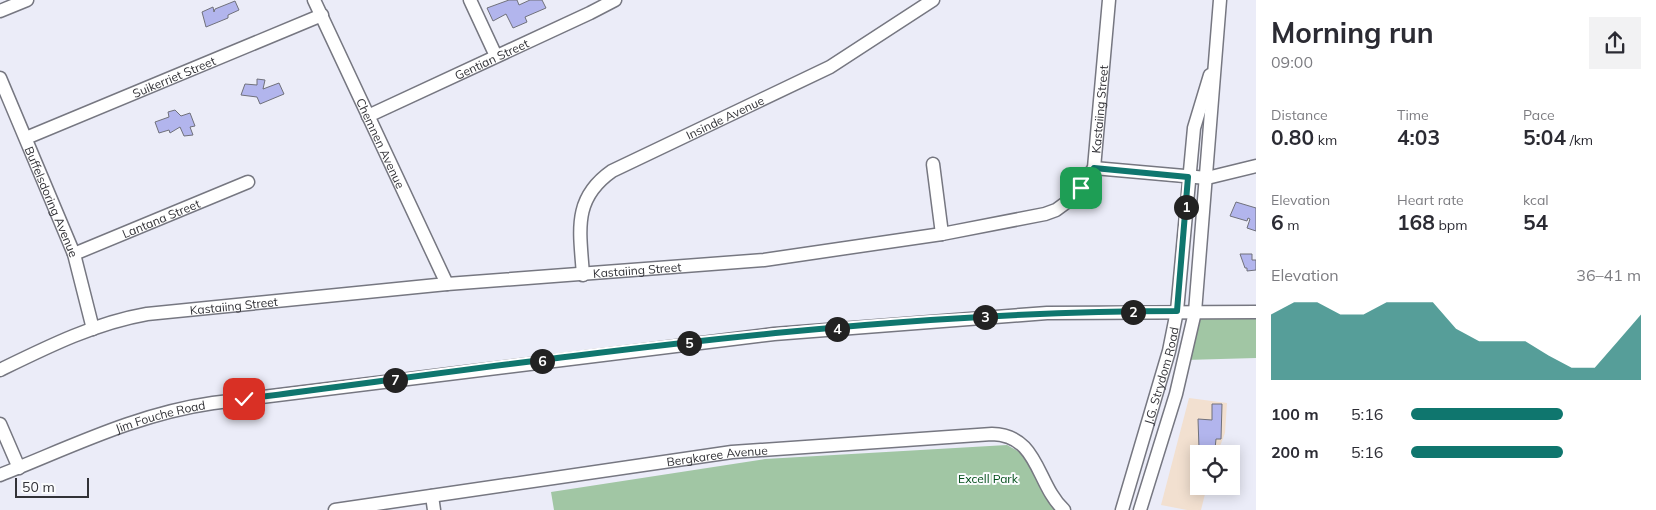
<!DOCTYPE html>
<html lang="en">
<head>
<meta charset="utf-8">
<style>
	body { margin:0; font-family:Mulish,sans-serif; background:#f2f2f3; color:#2b2b33; height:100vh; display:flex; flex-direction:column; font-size:19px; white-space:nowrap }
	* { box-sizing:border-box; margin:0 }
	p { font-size:16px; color:#7c7c81 }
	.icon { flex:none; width:28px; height:28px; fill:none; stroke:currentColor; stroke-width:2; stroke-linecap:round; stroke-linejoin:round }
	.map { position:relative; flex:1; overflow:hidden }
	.panel { display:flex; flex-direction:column; background:#fff; width:400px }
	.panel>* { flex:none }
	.controls { position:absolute; left:1190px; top:445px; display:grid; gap:10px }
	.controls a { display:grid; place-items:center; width:50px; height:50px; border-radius:0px; background:#fff; box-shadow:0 2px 12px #0003; font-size:25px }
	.scale { position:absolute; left:15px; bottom:12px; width:74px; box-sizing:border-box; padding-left:5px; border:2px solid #323237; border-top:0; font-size:14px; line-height:18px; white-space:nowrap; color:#323237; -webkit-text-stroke:4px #fafbfd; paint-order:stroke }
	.pin { position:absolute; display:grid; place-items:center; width:42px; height:42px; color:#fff; margin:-21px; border-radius:10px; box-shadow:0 2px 8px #0006 }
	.km { position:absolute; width:25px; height:25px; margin:-12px; border-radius:50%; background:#222; color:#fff; font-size:14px; line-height:25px; text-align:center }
	.round { display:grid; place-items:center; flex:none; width:52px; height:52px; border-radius:0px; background:#f2f2f3 }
	.overview { display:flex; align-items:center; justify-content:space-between; height:85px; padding:0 15px }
	h1 { font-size:28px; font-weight:700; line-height:38px }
	.stats { display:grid; grid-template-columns:repeat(3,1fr); gap:8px; height:85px; padding:5px 15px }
	.stats div { display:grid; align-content:center }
	.stats b { font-size:21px; font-weight:700 }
	.stats small { font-size:14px; font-weight:400 }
	.stats p { font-size:14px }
	.chart { height:140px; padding:10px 15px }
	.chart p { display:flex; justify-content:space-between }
	.chart svg { width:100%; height:90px; margin-top:5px; fill:#0f766e; opacity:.7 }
	ul { padding:0 15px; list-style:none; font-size:16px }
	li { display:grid; grid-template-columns:80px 60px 1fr; align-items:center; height:38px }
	li i { height:12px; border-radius:6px; background:#0f766e }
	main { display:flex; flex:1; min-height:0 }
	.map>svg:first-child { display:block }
	.medical { fill:#f2e0d0 }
	.green { fill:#a1c6a4 }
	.building { fill:#b2b5ed; stroke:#70717b }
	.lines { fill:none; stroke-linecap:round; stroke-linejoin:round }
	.minor-casing { stroke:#767781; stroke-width:15 }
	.minor { stroke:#fff; stroke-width:12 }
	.route-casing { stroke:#fff; stroke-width:10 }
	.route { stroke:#0f766e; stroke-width:6 }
	.labels { text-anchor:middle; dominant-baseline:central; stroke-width:4; stroke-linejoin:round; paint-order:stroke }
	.street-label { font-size:12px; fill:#323237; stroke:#fafbfd }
	.park-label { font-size:12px; fill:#004e19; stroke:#fafbfd }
</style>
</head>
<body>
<main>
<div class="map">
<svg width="1256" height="510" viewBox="0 0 1256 510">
	<rect width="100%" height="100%" fill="#ebecf8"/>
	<!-- medical -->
	<path class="medical" d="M1189 398 1227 403 1225 433 1217 454H1199V486H1207L1201 510H1187L1161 505Z"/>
	<!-- green -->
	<path class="green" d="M1256 312V358L1185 360 1195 313Z
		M1007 445 1023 454 1056 510H554L551 492 765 459Z"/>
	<!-- building -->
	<path class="building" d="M509 0H517L519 5 530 0H542L546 8 525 17 527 22 513 28 506 14 493 21 487 8Z
		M235 1 239 10 228 15V18L206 27 202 12 213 7 214 12 215 9Z
		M257 79 265 80 263 89 279 83 284 94 260 104 257 97 241 95 245 84 257 85Z
		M175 110 181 116 190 113 195 126 190 127 193 135 184 136 180 127 170 133 169 130 159 133 155 122 169 117 168 112Z
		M1236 202 1256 208V231L1247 228 1250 219 1248 218 1247 221 1230 216Z
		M1240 254H1252V260H1256V270L1247 271V268H1245Z
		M1212 404H1222L1221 439H1216L1215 449 1199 448 1198 419 1212 420Z
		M1199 457V471L1195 470Z"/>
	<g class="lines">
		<!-- minor casing -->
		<g class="minor-casing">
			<g id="minor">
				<path id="s1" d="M314 0 447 284"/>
				<path d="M470 0 496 56"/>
				<path d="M0 11 27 0"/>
				<path id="s2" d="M0 78 74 254 93 329"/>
				<path id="s3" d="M368 116 590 13 615 0"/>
				<path id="s4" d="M26 138 322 15"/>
				<path d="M933 164 942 234"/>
				<path d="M1094 168 1207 178 1256 166"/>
				<path id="s5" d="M74 254 248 182"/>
				<path id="s6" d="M583 275C580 231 572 199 612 171L830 67 933 0"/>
				<path id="s7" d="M0 370C47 347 95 323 147 314L447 284 764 260 942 234 1045 214 1056 210 1071 199 1094 168 1109 0"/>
				<path d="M0 424 19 468"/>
				<path id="s8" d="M0 475C71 447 136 414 213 403L774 334 1047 313 1256 312"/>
				<path d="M432 496 434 510"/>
				<path id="s9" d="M335 510 732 452 992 434C1039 435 1036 484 1064 510"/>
				<path id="s10" d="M1122 510 1169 351 1177 311 1194 128 1210 75"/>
				<path d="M1140 510 1176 394 1195 312 1220 0"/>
			</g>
		</g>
		<!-- minor -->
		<use href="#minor" class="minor"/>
	</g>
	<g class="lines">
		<!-- route casing -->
		<g class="route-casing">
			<path id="route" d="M244 399C554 359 864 311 1177 311L1188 177 1094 168 1081 188"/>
		</g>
		<!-- route -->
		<use href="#route" class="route"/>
	</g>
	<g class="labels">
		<!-- street labels -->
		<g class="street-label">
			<text stroke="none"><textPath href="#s3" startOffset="136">Gentian Street</textPath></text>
			<text stroke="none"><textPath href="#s4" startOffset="160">Suikerriet Street</textPath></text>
			<text stroke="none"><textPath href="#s7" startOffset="1190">Kastaiing Street</textPath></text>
			<text stroke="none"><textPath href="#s6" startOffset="240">Insinde Avenue</textPath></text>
			<text stroke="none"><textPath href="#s1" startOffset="158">Chemnen Avenue</textPath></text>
			<text stroke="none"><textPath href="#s2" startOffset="134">Buffelsdoring Avenue</textPath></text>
			<text stroke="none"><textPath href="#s5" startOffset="94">Lantana Street</textPath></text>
			<text stroke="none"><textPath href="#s7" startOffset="650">Kastaiing Street</textPath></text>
			<text stroke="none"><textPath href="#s7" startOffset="245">Kastaiing Street</textPath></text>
			<text stroke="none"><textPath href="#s10" startOffset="140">J.G. Strydom Road</textPath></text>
			<text stroke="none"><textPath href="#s8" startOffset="171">Jim Fouche Road</textPath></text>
			<text stroke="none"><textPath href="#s9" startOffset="386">Bergkaree Avenue</textPath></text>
		</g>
		<!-- park labels -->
		<g class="park-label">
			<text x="988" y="478">Excell Park</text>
		</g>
	</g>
</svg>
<div class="controls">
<a><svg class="icon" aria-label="locate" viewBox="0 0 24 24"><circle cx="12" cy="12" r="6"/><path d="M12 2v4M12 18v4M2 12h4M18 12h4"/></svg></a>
</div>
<div class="scale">50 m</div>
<div class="pin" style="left:1081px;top:188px;background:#1e9e55"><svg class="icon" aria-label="arrive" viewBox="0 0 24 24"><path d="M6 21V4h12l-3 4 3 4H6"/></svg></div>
<div class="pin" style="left:244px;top:399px;background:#d93025"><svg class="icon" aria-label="check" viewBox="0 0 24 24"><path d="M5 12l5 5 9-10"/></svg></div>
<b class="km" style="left:1186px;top:207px">1</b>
<b class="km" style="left:1133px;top:312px">2</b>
<b class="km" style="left:985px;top:317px">3</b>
<b class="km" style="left:837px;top:329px">4</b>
<b class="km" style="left:689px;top:343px">5</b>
<b class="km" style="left:542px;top:361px">6</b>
<b class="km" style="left:395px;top:380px">7</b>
</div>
<section class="panel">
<div class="overview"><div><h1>Morning run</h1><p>09:00</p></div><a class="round"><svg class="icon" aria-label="share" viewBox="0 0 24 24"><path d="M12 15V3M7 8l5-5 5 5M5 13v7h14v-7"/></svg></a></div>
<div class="stats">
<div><p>Distance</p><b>0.80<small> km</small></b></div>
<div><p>Time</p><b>4:03</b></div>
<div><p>Pace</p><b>5:04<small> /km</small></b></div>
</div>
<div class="stats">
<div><p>Elevation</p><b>6<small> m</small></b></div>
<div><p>Heart rate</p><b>168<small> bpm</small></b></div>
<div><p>kcal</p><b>54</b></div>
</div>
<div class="chart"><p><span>Elevation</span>36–41 m</p>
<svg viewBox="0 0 160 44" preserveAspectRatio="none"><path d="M0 44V12L10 6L20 6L30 12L40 12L50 6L60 6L70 6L80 19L90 25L100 25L110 25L120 32L130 38L140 38L150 25L160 12V44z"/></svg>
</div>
<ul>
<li><b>100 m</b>5:16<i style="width:66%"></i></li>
<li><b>200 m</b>5:16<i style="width:66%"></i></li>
</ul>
</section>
</main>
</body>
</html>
